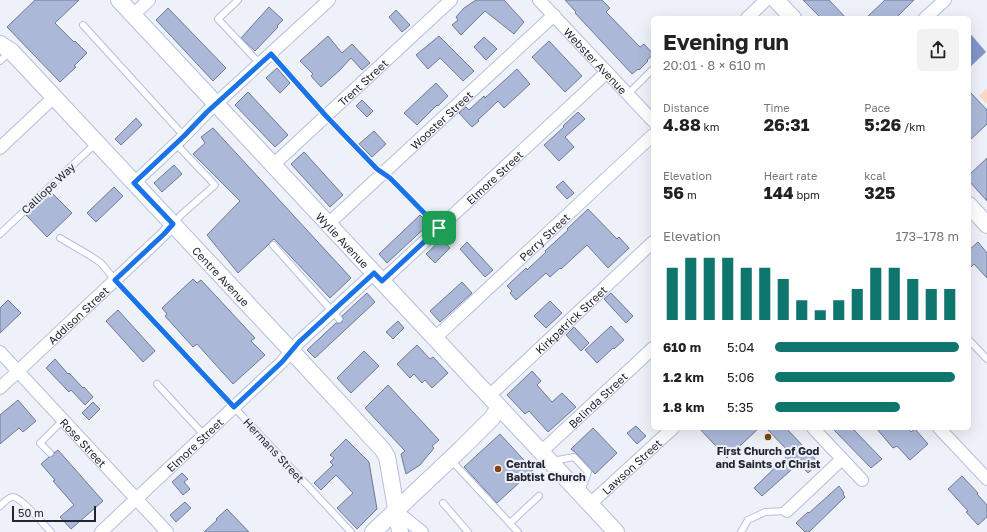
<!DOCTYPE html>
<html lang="en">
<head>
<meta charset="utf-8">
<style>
	body { margin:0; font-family:"Golos Text",sans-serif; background:#f2f2f2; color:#222; height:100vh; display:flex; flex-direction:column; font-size:15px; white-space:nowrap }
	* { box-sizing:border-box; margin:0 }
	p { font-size:13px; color:#767676 }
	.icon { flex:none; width:22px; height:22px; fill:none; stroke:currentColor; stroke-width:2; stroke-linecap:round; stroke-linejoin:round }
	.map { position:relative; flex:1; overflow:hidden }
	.sheet { position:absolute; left:651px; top:16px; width:320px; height:414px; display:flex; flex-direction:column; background:#fff; border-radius:6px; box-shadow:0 4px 16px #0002 }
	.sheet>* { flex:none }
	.scale { position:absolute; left:12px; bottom:10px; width:84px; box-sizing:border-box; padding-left:4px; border:2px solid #222633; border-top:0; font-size:11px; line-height:14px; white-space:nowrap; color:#222633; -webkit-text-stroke:3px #eff1f8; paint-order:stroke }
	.pin { position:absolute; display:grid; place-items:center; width:34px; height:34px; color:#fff; margin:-17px; border-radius:8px; box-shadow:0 2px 6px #0006 }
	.round { display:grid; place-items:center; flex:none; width:42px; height:42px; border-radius:6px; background:#f2f2f2 }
	.overview { display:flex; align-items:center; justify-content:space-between; height:68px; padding:0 12px }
	h1 { font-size:22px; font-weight:700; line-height:30px }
	.stats { display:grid; grid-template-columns:repeat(3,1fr); gap:6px; height:68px; padding:4px 12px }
	.stats div { display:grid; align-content:center }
	.stats b { font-size:17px; font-weight:700 }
	.stats small { font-size:11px; font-weight:400 }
	.stats p { font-size:11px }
	.chart { height:112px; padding:8px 12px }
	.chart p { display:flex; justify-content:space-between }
	.chart svg { width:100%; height:72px; margin-top:4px; stroke:#0f766e; stroke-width:6 }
	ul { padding:0 12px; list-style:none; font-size:13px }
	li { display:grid; grid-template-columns:64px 48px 1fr; align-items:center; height:30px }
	li i { height:10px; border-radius:5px; background:#0f766e }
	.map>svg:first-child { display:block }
	.green { fill:#fadac4 }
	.water { fill:#8396c8 }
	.building { fill:#abb8d8; stroke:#6f7a98 }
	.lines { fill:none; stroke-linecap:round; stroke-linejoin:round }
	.lane-casing { stroke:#b3bfdf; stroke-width:8 }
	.street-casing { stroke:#b3bfdf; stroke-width:14 }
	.secondary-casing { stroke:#b3bfdf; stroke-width:18 }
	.lane { stroke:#fff; stroke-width:6 }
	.street { stroke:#fff; stroke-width:12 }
	.secondary { stroke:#fff; stroke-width:16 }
	.route-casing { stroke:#fff; stroke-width:8 }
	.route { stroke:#1a73e8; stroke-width:5 }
	.poi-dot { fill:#834407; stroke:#eff1f8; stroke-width:1.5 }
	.labels { text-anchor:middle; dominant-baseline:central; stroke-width:4; stroke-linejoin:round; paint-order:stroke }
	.street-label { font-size:11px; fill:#222633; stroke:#eff1f8 }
	.poi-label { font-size:11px; font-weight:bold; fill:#222633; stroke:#eff1f8 }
</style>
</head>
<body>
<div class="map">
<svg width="987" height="532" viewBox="0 0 987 532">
	<rect width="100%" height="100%" fill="#eff1f8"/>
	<!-- green -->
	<path class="green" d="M987 88V104L979 96Z"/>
	<!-- water -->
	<path class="water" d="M969 32 986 52 969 68Z"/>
	<!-- building -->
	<path class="building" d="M35 0H79L55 23 74 42 75 41 87 53 74 66 76 67 60 82 7 27Z
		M476 0H504L524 22 514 34 485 11 461 35 452 25 458 20 456 17 464 8Z
		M565 0H602L610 8 606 12 640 47 644 44 653 54V55L647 60 648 61 639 70 638 69 632 74 575 13 576 12Z
		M803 0H829L846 18H821Z
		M885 0H914L896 18H866Z
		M269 7 283 20 277 26 278 27 255 51 241 38Z
		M168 8 226 68 213 81 156 20Z
		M396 10 410 25 402 32 389 17Z
		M328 36 342 53 352 44 370 63 362 70 351 58 340 70 321 87 311 76 313 74 300 61Z
		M439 36 474 71 463 81 440 58 428 69 416 55Z
		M484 37 497 49 486 60 474 47Z
		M549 41 582 76 565 92 532 57Z
		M277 68 290 83 280 93 266 78Z
		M517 69 530 84 504 108 498 101 478 120 479 121 472 127 459 113 466 107 469 110 484 96 485 98Z
		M436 83 448 96 438 106 437 105 417 125 404 113Z
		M969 91 987 110V124L969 141Z
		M248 92 288 135 275 147 235 105Z
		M362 100 373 111 367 117 356 106Z
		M578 112 585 119 565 137 574 147 559 161 544 145 564 127 563 126Z
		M136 118 142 125 121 145 115 139Z
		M213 128 351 278 330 298 274 239 270 242 269 244 238 273 207 235 240 201 193 154 205 143 201 137Z
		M374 131 386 144 372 157 359 144Z
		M304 152 343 195 330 207 291 164Z
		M987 158V201L969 181V175Z
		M174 165 182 174 162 192 154 183Z
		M563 181 574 193 567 199 556 187Z
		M114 187 123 196 96 222 87 213Z
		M51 192 72 213 47 237 26 215Z
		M588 209 617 239 619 237 629 248 608 268 587 245 561 269 560 268 550 277 546 273 516 300 510 293 512 291 507 286 526 268 527 270 546 252 545 251 568 230 567 229Z
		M420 215 429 224 387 263 379 254Z
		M442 239 450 248 435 263 426 254Z
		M467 242 493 270 485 277 460 249Z
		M978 242 987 253V278L974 264 969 269V250Z
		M193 279 197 283 201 280 255 338 251 341 265 355 233 384 197 344 193 347 165 316 167 314 162 308Z
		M462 282 472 293 440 322 430 311Z
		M367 293 375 302 315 358 307 350 336 323H340L342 322 343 318 342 316Z
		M611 293 633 316 626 323 604 299Z
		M8 300 21 313 0 333V308Z
		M550 301 562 313 546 328 534 316Z
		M118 310 155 351 143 362 106 321Z
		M398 321 404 328 393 339 386 332Z
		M611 326 624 340 614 349 613 348 597 363 585 350Z
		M574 327 589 343 581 351 566 335Z
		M417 345 430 359 433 357 448 373 432 388 425 380 422 383 414 374 410 378 397 364Z
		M364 351 379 366 351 393 337 378Z
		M55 359 68 374 69 373 83 388 84 387 93 397 85 405 71 390 69 392 46 368Z
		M532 371 541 381 537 385 552 402 562 393 576 407 548 432 529 411 525 414 507 395Z
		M388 385 439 440 432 446 434 448 420 465 406 474 401 454 405 451 365 408Z
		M18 400 36 421 23 432 19 428 0 444V415Z
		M93 402 100 409 89 420 82 413Z
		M636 426 646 436 637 444 627 433Z
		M593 428 617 453 595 474 577 454 571 449Z
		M699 428H759L727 458Z
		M766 428H786L819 463 808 473 799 463 762 496 754 488 790 453Z
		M832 428H852L882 459 871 468Z
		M876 428H908L911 432 915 429 928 444 910 460 897 446 893 448Z
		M500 434 533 470 497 503 464 467Z
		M346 439 369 462 377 509 357 529 337 508 353 493 336 475 321 490 314 483 333 465 330 462 334 458 330 455Z
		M58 450 103 501 71 529 60 517 74 505 53 481 55 480 41 464 49 457 53 456 54 453Z
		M182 473 188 479 184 482 190 489 183 495 172 482Z
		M962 476 978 493 977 494 987 505V517L978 525 966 512 968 511 948 489Z
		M839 486 844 493 843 494 845 497 809 532H805L796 523 808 512 809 513Z
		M185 502 191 508 176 522 170 515Z
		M227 509 249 532H204L217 520 216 519Z"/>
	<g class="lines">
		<!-- lane casing -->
		<g class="lane-casing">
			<path id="lane" d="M238 0 218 19 260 64
				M83 25 184 136
				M271 54 326 116 377 169 390 178 439 228
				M0 61 11 51
				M628 94 653 69
				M174 223 181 215 215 185 176 144
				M0 234 96 143
				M60 238 89 255 101 263 115 280 351 532
				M273 245 339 319
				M969 340 987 359
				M157 384 204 435
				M50 453 40 443 63 420
				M450 459 518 532
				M552 461 574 457 588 472 581 492
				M443 503 468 532
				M0 506C4 503 8 497 13 497 21 497 44 525 51 532
				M510 523 539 496
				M741 532 748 520 765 512 787 511"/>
		</g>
		<!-- street casing -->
		<g class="street-casing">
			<g id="street">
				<path id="s1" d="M539 0 653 121"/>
				<path d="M133 15 149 0"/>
				<path d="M747 18 766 0"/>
				<path d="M925 18 945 0"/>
				<path d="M0 148 54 97"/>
				<path id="s2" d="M273 165 451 0"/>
				<path d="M134 183 184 136 207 112 329 0"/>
				<path id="s3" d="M328 224 554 15"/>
				<path id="s4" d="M382 281 607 72"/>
				<path id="s5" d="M435 338 653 135"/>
				<path id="s6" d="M0 352 167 532"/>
				<path id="s7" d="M0 388 164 234 173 224"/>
				<path id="s8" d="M489 396 653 242"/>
				<path d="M813 428 862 480"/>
				<path d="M939 428 987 479"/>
				<path id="s9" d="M541 452 653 348"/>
				<path id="s10" d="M590 504 673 428"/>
				<path d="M396 511 422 532"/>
				<path d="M787 511 842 459"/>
				<path id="s11" d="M101 532 282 362 299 342 374 273"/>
			</g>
		</g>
		<!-- secondary casing -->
		<g class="secondary-casing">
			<g id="secondary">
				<path id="s12" d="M119 0C284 178 451 354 616 532"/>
				<path d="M776 0 793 18"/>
				<path id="s13" d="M0 44 11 51 299 359 383 450 387 457 388 462 400 532"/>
				<path d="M969 205 987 225"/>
				<path d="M373 532 461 449 492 418 499 407"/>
			</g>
		</g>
		<!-- lane -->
		<use href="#lane" class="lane"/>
		<!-- street -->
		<use href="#street" class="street"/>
		<!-- secondary -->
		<use href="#secondary" class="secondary"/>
	</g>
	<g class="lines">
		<!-- route casing -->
		<g class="route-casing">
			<path id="route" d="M271 54 326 116 377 169 390 178 439 228 382 281 374 273 299 342 282 362 234 407 115 280 164 234 173 224 134 183 184 136 207 112Z"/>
		</g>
		<!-- route -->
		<use href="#route" class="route"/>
	</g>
	<!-- markers -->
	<g class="poi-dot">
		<circle cx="768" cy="437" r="4"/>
		<circle cx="498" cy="469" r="4"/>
	</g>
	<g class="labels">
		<!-- street labels -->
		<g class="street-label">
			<text stroke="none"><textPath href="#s1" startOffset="83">Webster Avenue</textPath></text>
			<text stroke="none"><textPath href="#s2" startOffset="122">Trent Street</textPath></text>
			<text stroke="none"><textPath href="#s3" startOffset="154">Wooster Street</textPath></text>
			<text stroke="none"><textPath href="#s4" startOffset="153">Elmore Street</textPath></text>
			<text transform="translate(48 188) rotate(-43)">Calliope Way</text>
			<text stroke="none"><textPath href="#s5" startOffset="149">Perry Street</textPath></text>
			<text stroke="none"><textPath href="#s12" startOffset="328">Wylie Avenue</textPath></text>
			<text stroke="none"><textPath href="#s13" startOffset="321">Centre Avenue</textPath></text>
			<text stroke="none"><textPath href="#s7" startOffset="107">Addison Street</textPath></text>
			<text stroke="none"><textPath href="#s8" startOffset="112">Kirkpatrick Street</textPath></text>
			<text stroke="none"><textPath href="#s9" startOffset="77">Belinda Street</textPath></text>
			<text stroke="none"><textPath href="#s6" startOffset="123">Rose Street</textPath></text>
			<text stroke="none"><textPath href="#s11" startOffset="128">Elmore Street</textPath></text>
			<text transform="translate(274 450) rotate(47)">Hermans Street</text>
			<text stroke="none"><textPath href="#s10" startOffset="56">Lawson Street</textPath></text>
		</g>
		<!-- poi labels -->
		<g class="poi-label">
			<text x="768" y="450">First Church of God<tspan x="768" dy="13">and Saints of Christ</tspan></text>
			<text x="506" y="463" text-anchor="start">Central<tspan x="506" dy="13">Babtist Church</tspan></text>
		</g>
	</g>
</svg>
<div class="scale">50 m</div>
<div class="pin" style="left:439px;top:228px;background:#1e9e55"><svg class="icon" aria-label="arrive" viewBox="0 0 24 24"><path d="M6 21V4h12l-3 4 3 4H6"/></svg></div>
<section class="sheet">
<div class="overview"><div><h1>Evening run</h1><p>20:01 · 8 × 610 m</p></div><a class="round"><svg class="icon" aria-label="share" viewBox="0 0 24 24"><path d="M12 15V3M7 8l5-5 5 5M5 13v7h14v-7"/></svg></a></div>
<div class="stats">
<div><p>Distance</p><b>4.88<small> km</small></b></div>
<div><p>Time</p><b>26:31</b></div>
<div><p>Pace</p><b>5:26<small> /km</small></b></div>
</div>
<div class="stats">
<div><p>Elevation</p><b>56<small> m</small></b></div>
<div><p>Heart rate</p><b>144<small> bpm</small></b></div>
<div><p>kcal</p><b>325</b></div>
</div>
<div class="chart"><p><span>Elevation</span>173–178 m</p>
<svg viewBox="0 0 160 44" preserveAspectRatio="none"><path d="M5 44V12M15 44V6M25 44V6M35 44V6M45 44V12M55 44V12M65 44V19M75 44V32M85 44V38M95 44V32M105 44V25M115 44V12M125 44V12M135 44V19M145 44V25M155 44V25"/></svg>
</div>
<ul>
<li><b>610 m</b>5:04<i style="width:100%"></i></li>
<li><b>1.2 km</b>5:06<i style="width:98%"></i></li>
<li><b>1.8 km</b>5:35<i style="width:68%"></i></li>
</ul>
</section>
</div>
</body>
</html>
